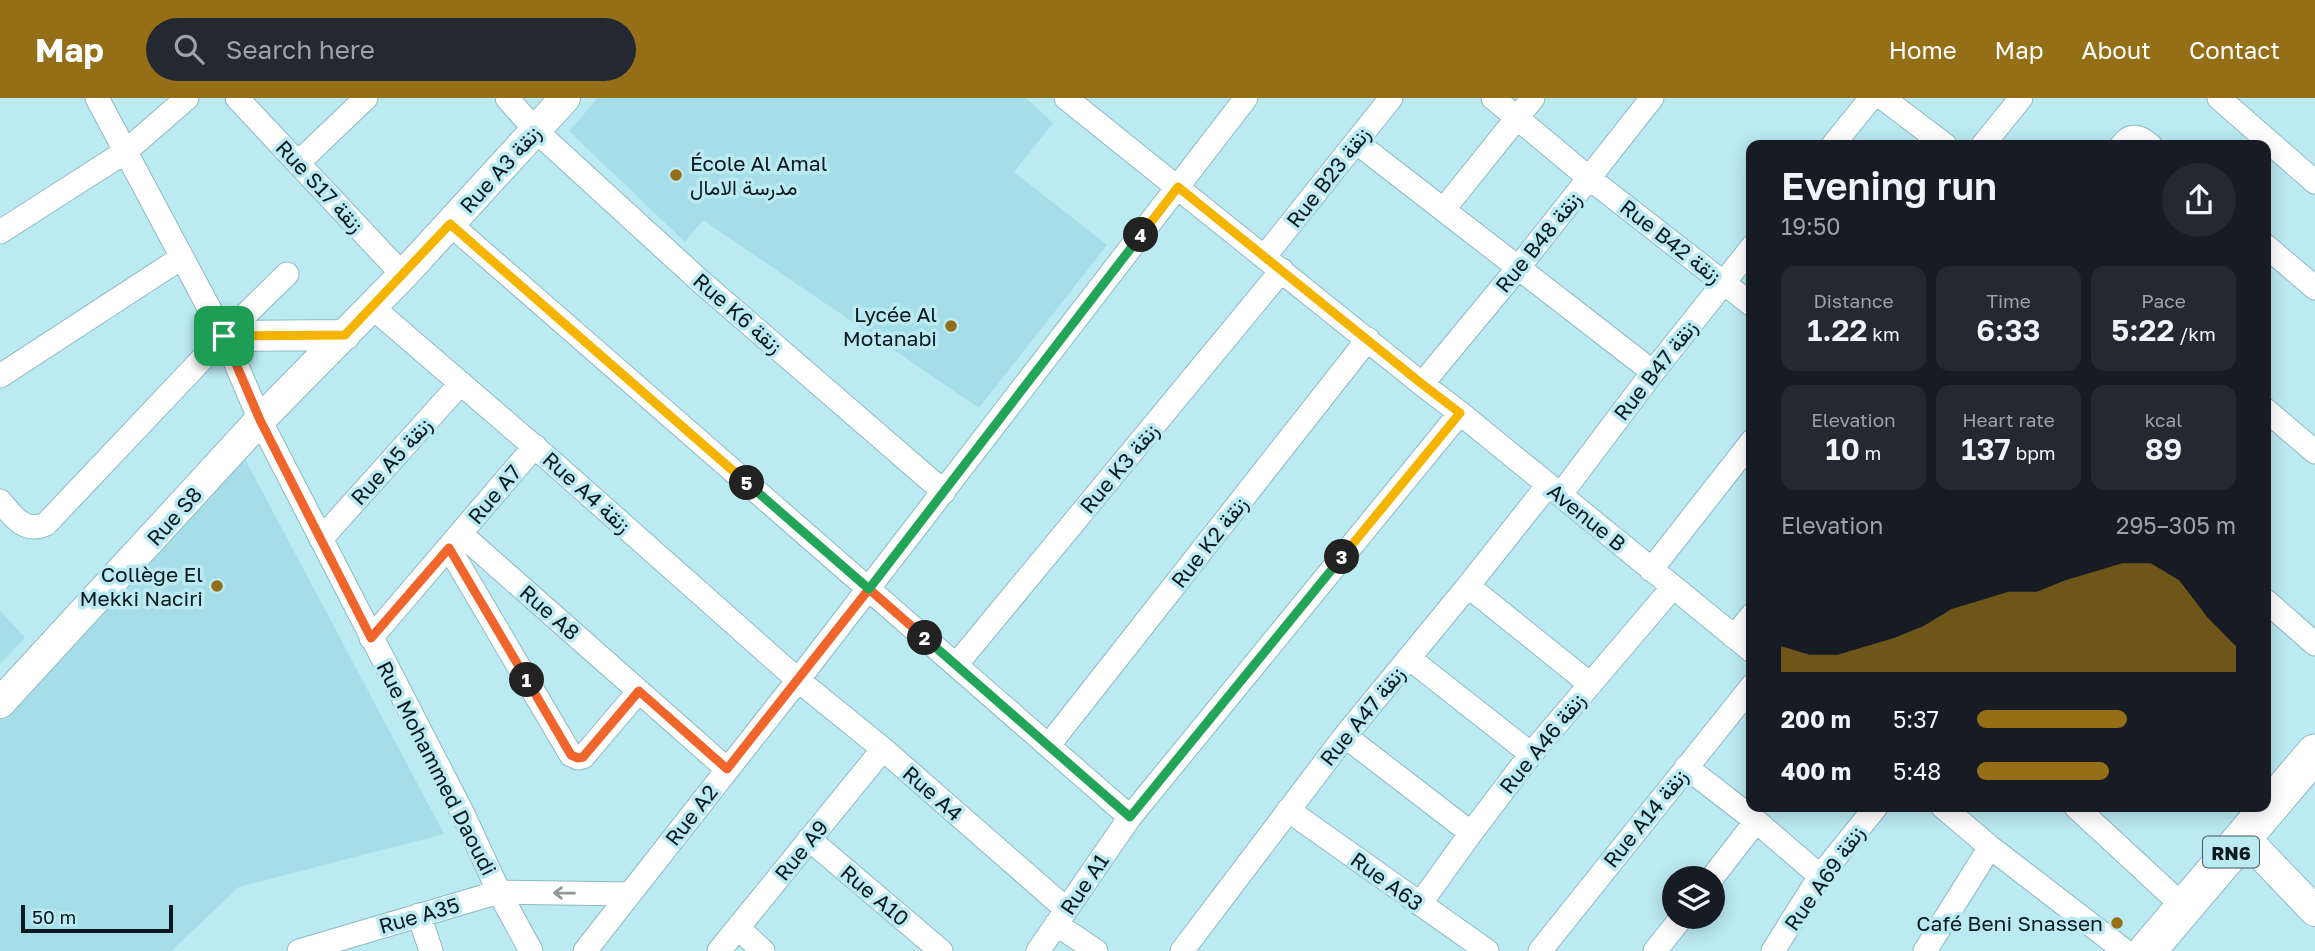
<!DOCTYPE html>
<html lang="en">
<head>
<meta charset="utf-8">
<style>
	body { margin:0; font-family:"Golos Text",Vazirmatn,sans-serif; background:#242831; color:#f1f3f6; height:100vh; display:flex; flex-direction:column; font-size:26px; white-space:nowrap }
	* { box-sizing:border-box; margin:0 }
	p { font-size:23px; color:#9ea1a6 }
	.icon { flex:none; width:38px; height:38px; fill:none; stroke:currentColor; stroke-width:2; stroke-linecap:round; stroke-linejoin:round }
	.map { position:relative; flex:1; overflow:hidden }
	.details { position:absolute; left:1746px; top:42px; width:525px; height:672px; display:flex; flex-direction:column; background:#171b24; border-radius:14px; box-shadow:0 4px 18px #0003 }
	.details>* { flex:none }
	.fabs { position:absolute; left:1662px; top:768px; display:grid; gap:14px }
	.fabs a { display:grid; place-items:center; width:63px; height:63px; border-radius:50%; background:#171b24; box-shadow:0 4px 18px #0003; font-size:35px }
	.scale { position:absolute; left:21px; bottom:18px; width:152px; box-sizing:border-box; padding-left:7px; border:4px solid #081a1d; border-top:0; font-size:19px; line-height:24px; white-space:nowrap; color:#081a1d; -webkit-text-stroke:5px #bbeaf3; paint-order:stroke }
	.pin { position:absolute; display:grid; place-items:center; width:60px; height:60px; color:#fff; margin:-30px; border-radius:14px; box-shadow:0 4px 10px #0006 }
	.km { position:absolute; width:35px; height:35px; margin:-18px; border-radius:50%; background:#222; color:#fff; font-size:19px; line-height:35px; text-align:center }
	.round { display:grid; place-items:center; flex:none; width:74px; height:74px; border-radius:37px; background:#242831 }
	.overview { display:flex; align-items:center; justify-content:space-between; height:119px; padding:0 35px }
	h1 { font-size:38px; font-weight:600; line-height:52px }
	.stats { display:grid; grid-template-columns:repeat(3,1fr); gap:10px; height:119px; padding:7px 35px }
	.stats div { display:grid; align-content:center; border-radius:14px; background:#242831; text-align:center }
	.stats b { font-size:30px; font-weight:600 }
	.stats small { font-size:19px; font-weight:400 }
	.stats p { font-size:19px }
	.chart { height:196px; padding:14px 35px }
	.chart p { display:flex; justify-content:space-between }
	.chart svg { width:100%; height:126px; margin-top:7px; fill:#946f17; opacity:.7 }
	ul { padding:0 35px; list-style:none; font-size:23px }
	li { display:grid; grid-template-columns:112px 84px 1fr; align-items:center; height:52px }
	li i { height:18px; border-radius:9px; background:#946f17 }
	header { display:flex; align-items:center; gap:42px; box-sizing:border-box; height:98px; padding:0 35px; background:#946f17; color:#fff }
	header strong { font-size:33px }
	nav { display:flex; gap:38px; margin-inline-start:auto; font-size:24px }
	.search { width:490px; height:63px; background:#242831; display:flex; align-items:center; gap:18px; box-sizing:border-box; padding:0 24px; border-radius:38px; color:#9ea1a6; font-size:26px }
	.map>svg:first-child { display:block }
	.built { fill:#a5dde8 }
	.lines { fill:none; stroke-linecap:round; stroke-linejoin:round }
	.minor-casing { stroke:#8cbac2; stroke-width:25 }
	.tertiary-casing { stroke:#8cbac2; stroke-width:32 }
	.primary-casing { stroke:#8cbac2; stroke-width:39 }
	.minor { stroke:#fff; stroke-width:23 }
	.tertiary { stroke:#fff; stroke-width:30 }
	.primary { stroke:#fff; stroke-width:37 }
	.oneway { stroke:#909899 }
	.split-1-casing { stroke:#fff; stroke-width:14 }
	.split-2-casing { stroke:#fff; stroke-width:14 }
	.split-3-casing { stroke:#fff; stroke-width:14 }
	.split-4-casing { stroke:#fff; stroke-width:14 }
	.split-5-casing { stroke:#fff; stroke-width:14 }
	.split-6-casing { stroke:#fff; stroke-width:14 }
	.split-1 { stroke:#f0652b; stroke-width:9 }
	.split-2 { stroke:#f0652b; stroke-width:9 }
	.split-3 { stroke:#22a559; stroke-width:9 }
	.split-4 { stroke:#f5b400; stroke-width:9 }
	.split-5 { stroke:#22a559; stroke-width:9 }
	.split-6 { stroke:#f5b400; stroke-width:9 }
	.poi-dot { fill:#946f17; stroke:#bbeaf3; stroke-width:2.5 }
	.labels { text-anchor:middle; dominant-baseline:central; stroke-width:7; stroke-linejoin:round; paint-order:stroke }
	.shield { fill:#bbeaf3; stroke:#3e585d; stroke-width:2 }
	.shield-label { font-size:19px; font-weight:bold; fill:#081a1d }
	.poi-label { font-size:21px; fill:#081a1d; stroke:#bbeaf3; text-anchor:end }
	.street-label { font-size:21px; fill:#081a1d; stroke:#bbeaf3 }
</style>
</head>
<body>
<header>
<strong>Map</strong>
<div class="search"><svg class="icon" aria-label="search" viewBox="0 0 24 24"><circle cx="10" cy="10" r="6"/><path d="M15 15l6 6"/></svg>Search here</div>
<nav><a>Home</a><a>Map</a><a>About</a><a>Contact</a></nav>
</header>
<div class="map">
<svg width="2315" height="853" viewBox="0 0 2315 853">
	<rect width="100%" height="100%" fill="#bbeaf3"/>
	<!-- built -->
	<path class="built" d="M598 0H1026L1053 25 1014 74 1107 147 979 310 703 122 685 144 569 33Z
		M245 361 444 736 239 789 171 853H0V615Z
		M0 512 25 540 0 566Z"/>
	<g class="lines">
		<!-- minor casing -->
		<g class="minor-casing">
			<path id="minor" d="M97 0 224 238 260 322 463 716 499 794 531 853
				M237 0 403 177
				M507 0 535 32 699 182 944 394
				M1066 0 1422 286 1460 315 1752 553
				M1493 0 1589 80 1752 207
				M1883 0 1945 47
				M2219 0 2315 84
				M1356 44 1653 274
				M1833 47 1871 0
				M1983 47 2021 0
				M2122 47C2131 35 2140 38 2150 47
				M298 65 366 0
				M1444 111 1533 0
				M450 126 1130 719
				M0 134 125 54 187 0
				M2266 148 2315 190
				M1265 158 1391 0
				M372 209 551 363 798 582 883 651 1066 811
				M0 278 181 160
				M1422 286 1518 170 1652 0
				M2266 312 2315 354
				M1561 396 1653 274 1752 149
				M0 403C13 418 24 436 46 426L224 238 287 176
				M461 436 727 671
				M321 441 461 285
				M449 450 571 657 578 660 583 659 639 593
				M1651 472 1752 343
				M1468 488 1590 586
				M2266 503 2315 546
				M1734 539 1752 517
				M371 540 535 348
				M1409 560 1531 656
				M956 567 1282 172
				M1345 638 1471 735
				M1049 647 1368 241
				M1686 669 1756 723 1820 778
				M1943 709 1990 749 2125 853
				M2076 709 2184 809
				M1288 712 1487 853
				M809 741 941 853
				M1712 780 1756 723
				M1420 806 1471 735 1531 656 1673 489
				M419 817 431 853
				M1056 826 1096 853
				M738 830 763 853
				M299 853 499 794 629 796
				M585 853 798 582 1246 0
				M719 853 883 651
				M1038 853 1130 719 1460 315
				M1182 853 1345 638 1468 488 1548 387
				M1540 853 1752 588
				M1655 853 1682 819
				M1773 853 1820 778 1876 709
				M1925 853 1990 749"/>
		</g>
		<!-- tertiary casing -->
		<g class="tertiary-casing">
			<path id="tertiary" d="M224 238 345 237
				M0 605 260 322 403 177 565 0
				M2244 739 2315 813"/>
		</g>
		<!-- primary casing -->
		<g class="primary-casing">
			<path id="primary" d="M2147 853 2315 655"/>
		</g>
		<!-- minor -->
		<use href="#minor" class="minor"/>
		<!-- tertiary -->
		<use href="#tertiary" class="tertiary"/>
		<!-- primary -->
		<use href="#primary" class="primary"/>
	</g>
	<!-- one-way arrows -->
	<defs><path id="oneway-shaft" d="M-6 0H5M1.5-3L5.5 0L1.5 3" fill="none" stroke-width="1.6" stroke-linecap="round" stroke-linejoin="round" transform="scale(1.75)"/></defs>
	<use class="oneway" href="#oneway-shaft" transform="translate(564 795) rotate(-179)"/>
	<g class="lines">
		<!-- split-1 casing -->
		<g class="split-1-casing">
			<path id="split-1" d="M224 238 260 322 371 540 449 450 527 582"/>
		</g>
		<!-- split-2 casing -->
		<g class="split-2-casing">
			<path id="split-2" d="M527 582 571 657 578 660 583 659 639 593 727 671 869 491 925 540"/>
		</g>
		<!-- split-3 casing -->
		<g class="split-3-casing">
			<path id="split-3" d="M925 540 1130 719 1342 459"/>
		</g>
		<!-- split-4 casing -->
		<g class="split-4-casing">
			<path id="split-4" d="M1141 137 1178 89 1422 286 1460 315 1342 459"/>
		</g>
		<!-- split-5 casing -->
		<g class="split-5-casing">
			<path id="split-5" d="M747 385 869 491 1141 137"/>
		</g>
		<!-- split-6 casing -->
		<g class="split-6-casing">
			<path id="split-6" d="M224 238 345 237 450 126 747 385"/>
		</g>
		<!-- split-1 -->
		<use href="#split-1" class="split-1"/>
		<!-- split-2 -->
		<use href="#split-2" class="split-2"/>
		<!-- split-3 -->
		<use href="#split-3" class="split-3"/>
		<!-- split-4 -->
		<use href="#split-4" class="split-4"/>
		<!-- split-5 -->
		<use href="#split-5" class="split-5"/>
		<!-- split-6 -->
		<use href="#split-6" class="split-6"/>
	</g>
	<!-- markers -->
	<g class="poi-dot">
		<circle cx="676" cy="77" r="7"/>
		<circle cx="951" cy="228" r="7"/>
		<circle cx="217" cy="488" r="7"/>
		<circle cx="2117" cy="825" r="7"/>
	</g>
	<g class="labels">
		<!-- shield labels -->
		<rect class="shield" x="2203" y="738.5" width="56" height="31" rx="5"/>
		<g class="shield-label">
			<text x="2231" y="754">RN6</text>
		</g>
		<!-- poi labels -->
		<g class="poi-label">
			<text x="690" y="65" text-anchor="start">École Al Amal<tspan x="690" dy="24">مدرسة الامال</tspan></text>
			<text x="937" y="216">Lycée Al<tspan x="937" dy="24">Motanabi</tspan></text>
			<text x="203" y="476">Collège El<tspan x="203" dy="24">Mekki Naciri</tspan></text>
			<text x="2103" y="825">Café Beni Snassen</text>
		</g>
		<!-- street labels -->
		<g class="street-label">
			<text transform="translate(500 71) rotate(-48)">Rue A3 زنقة</text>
			<text transform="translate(1328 79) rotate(-52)">Rue B23 زنقة</text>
			<text transform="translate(320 88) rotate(47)">Rue S17 زنقة</text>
			<text transform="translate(1671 143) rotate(38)">Rue B42 زنقة</text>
			<text transform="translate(1538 144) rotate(-51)">Rue B48 زنقة</text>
			<text transform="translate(738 215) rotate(41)">Rue K6 زنقة</text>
			<text transform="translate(1655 272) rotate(-52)">Rue B47 زنقة</text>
			<text transform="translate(391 363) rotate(-48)">Rue A5 زنقة</text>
			<text transform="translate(1119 370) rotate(-50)">Rue K3 زنقة</text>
			<text transform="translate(587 394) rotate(42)">Rue A4 زنقة</text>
			<text transform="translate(494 396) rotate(-50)">Rue A7</text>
			<text transform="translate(174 418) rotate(-48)">Rue S8</text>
			<text transform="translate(1587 419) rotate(39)">Avenue B</text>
			<text transform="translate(1209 444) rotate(-52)">Rue K2 زنقة</text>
			<text transform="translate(550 514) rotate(41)">Rue A8</text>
			<text transform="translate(1362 618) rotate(-51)">Rue A47 زنقة</text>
			<text transform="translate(1542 645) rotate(-51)">Rue A46 زنقة</text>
			<text transform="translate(437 670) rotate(63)">Rue Mohammed Daoudi</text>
			<text transform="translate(933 695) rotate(41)">Rue A4</text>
			<text transform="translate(691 717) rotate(-52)">Rue A2</text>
			<text transform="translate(1645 720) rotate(-51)">Rue A14 زنقة</text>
			<text transform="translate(801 752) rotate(-51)">Rue A9</text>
			<text transform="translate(1824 780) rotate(-55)">Rue A69 زنقة</text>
			<text transform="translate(1387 783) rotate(36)">Rue A63</text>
			<text transform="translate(1084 786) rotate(-56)">Rue A1</text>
			<text transform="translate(875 797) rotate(40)">Rue A10</text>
			<text transform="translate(419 817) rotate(-16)">Rue A35</text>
		</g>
	</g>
</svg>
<div class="fabs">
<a><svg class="icon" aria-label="layers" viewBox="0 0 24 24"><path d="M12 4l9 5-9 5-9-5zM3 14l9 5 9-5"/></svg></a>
</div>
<div class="scale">50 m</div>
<div class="pin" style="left:224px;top:238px;background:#1e9e55"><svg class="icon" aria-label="arrive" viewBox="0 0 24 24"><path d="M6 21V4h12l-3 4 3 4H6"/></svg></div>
<b class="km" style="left:527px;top:582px">1</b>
<b class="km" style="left:925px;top:540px">2</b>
<b class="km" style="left:1342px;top:459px">3</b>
<b class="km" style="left:1141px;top:137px">4</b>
<b class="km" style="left:747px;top:385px">5</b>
<section class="details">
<div class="overview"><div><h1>Evening run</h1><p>19:50</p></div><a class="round"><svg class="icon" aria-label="share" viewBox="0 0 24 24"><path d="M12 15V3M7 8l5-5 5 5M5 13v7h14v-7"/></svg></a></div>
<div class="stats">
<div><p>Distance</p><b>1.22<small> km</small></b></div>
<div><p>Time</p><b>6:33</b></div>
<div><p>Pace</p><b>5:22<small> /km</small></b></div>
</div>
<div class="stats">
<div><p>Elevation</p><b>10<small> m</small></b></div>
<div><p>Heart rate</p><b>137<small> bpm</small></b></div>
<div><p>kcal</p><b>89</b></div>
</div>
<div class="chart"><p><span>Elevation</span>295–305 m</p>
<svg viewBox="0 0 160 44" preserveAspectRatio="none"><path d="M0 44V35L10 38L20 38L30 35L40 32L50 28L60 22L70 19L80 16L90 16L100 12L110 9L120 6L130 6L140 12L150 25L160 35V44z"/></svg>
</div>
<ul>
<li><b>200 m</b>5:37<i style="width:58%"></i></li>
<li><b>400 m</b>5:48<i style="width:51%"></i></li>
</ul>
</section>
</div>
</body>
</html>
